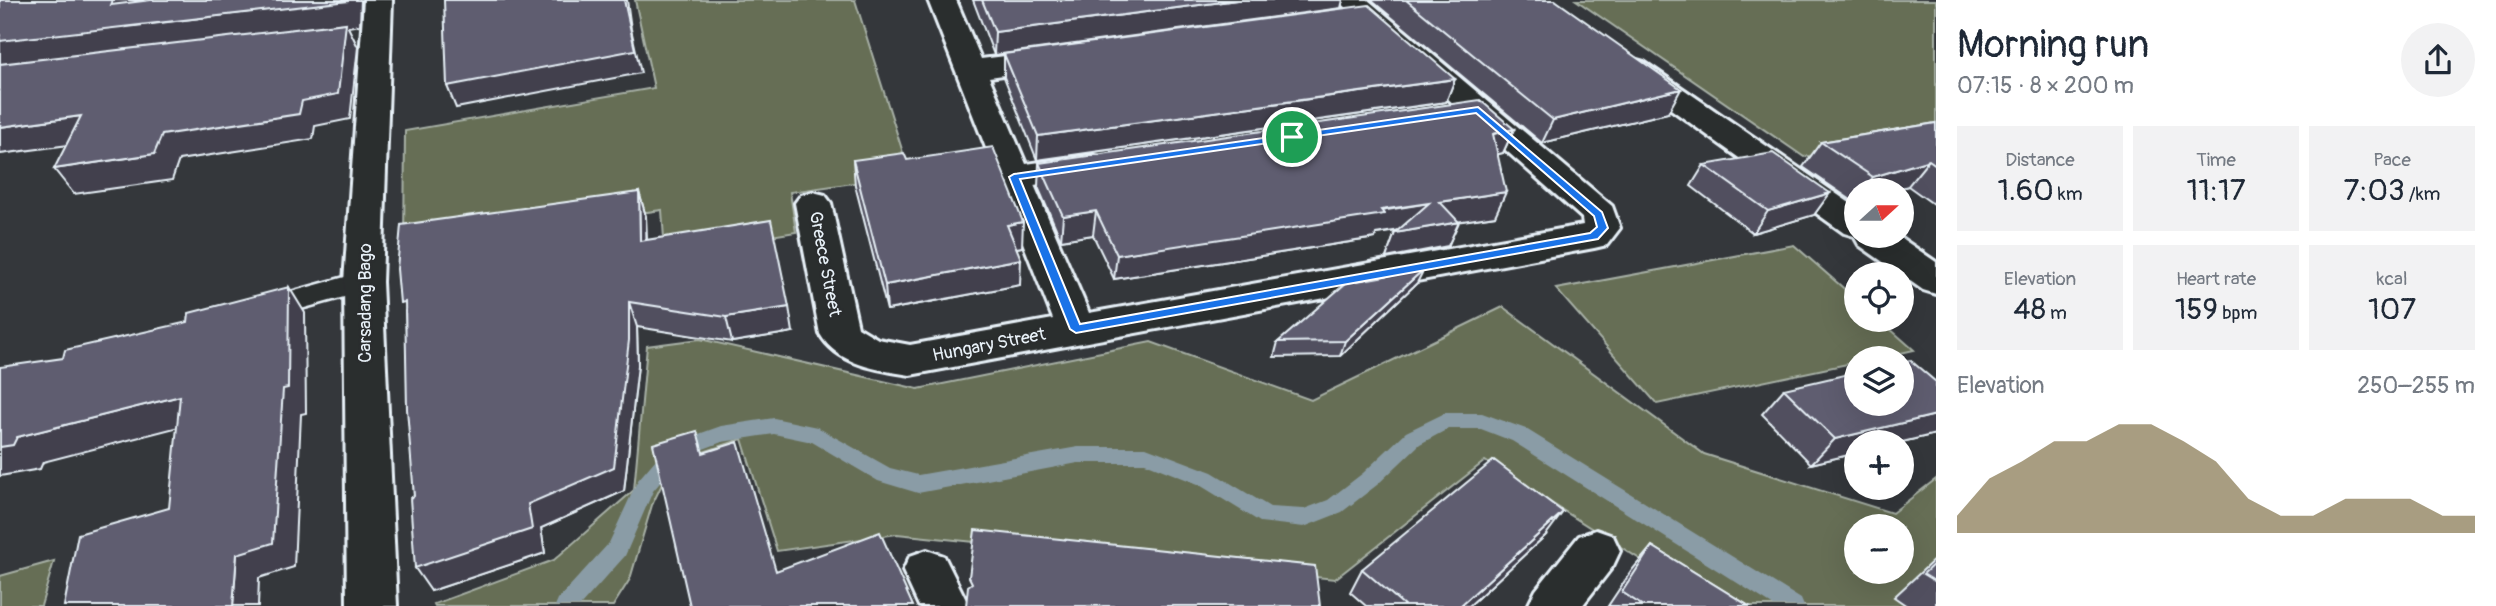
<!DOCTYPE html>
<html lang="en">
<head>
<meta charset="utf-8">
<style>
	body { margin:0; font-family:Pangolin,sans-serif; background:#f2f2f3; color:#1f2937; height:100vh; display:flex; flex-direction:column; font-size:26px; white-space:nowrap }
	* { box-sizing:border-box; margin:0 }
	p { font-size:23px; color:#747a83 }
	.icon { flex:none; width:38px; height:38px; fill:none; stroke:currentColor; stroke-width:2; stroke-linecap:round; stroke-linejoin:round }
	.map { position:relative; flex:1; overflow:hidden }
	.details { display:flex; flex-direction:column; background:#fff; width:560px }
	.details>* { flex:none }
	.needle { width:46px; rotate:69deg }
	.controls { position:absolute; left:1844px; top:178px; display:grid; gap:14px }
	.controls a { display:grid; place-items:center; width:70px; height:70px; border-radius:50%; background:#fff; box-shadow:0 7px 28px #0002; font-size:35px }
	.pin { position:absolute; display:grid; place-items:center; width:60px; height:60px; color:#fff; margin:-30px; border:4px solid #fff; border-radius:50%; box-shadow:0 2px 7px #0007 }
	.round { display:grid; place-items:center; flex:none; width:74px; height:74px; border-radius:37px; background:#f2f2f3 }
	.head { display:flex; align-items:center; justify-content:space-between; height:119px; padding:0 21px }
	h1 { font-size:38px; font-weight:600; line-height:52px }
	.figures { display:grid; grid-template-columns:repeat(3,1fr); gap:10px; height:119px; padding:7px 21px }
	.figures div { display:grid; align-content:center; border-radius:0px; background:#f2f2f3; text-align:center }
	.figures b { font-size:30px; font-weight:600 }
	.figures small { font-size:19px; font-weight:400 }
	.figures p { font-size:19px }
	.chart { height:196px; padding:14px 21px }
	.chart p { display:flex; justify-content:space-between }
	.chart svg { width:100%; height:126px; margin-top:7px; fill:#84754c; opacity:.7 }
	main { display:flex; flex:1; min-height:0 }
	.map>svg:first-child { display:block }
	.green { fill:#666e54; stroke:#a7b0a6; stroke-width:2; fill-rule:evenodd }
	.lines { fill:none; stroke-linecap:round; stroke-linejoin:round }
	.stream { fill:#8a9ca6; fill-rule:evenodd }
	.service-casing { stroke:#e8f1f8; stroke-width:5 }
	.minor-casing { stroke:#e8f1f8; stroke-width:6 }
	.tertiary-casing { stroke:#e8f1f8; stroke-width:6 }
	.service { fill:#2a2d2e; fill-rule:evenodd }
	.minor { fill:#2a2d2e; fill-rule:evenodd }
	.tertiary { fill:#2a2d2e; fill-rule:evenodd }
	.wall { fill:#51505f; stroke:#e8f1f8; stroke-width:2 }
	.shaded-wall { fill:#42414e; stroke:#e8f1f8; stroke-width:2 }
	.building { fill:#5e5d6f; stroke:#e8f1f8; stroke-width:2 }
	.route { fill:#1a73e8; stroke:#fff; stroke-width:2; fill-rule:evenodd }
	.labels { text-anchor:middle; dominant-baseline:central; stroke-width:5; stroke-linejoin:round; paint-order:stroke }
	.street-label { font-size:18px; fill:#e8f1f8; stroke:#2a2d2e }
</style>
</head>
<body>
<main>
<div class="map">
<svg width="1936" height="606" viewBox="0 0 1936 606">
	<rect width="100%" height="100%" fill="#34373b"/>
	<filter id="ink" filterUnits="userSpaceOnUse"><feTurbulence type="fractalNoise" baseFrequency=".0143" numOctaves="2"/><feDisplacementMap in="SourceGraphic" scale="14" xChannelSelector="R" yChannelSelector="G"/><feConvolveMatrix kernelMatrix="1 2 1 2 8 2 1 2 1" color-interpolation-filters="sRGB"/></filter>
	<g filter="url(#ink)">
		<!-- green -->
		<path class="green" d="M635 0H855L910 175 790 192 796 232 665 253 662 210 404 246 405 131 654 88Z
			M1576 0H1936V132L1804 157Z
			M1794 245 1857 300V320H1880L1914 350 1874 359H1857V362L1657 404 1556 289Z
			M1503 307 1704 454 1892 513 1936 479V606H1714L1485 461 1335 579 897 534 777 551 742 439 682 459 664 480 652 505 630 579 613 606H435L434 604 554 560 634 490 647 346 700 339 918 389 1151 342 1311 400ZM1857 527H1902V572H1857Z
			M54 561 41 606H0V576Z"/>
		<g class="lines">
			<!-- stream -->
			<path class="stream" d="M1445 413H1482L1526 429 1801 599 1804 606H1774L1512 441 1481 429H1448L1420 444 1377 485 1342 512 1304 527 1260 522 1198 484 1145 463H1078L918 493 878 481 812 442 774 434 722 442 682 457 653 491 625 556 580 606H555L558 599 609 543 638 480 668 445 721 426 774 418 817 427 890 468 918 475 1078 447H1146L1212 472 1270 507 1304 509 1328 500 1363 473 1406 432Z"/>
			<!-- service casing -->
			<g class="service-casing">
				<path id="service" d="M363 272 373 275 377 282 373 289 261 320 251 317 247 310 251 303Z"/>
			</g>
			<!-- minor casing -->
			<g class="minor-casing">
				<path id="minor" d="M928 0H956L981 59 1055 50 1066 53 1070 59 1066 65 1055 68 989 77 1026 164 1091 155 1103 158 1108 166 1103 174 1034 185 1089 313 1583 225 1582 218 1337 0H1368L1612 206 1620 228 1607 245 1594 248 910 375C878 370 838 365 820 334L795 203 801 195 813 192 825 195 831 203 858 327 878 339 910 345 1053 319Z
					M1633 59 1644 62 1857 208V236H1898L1936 262V294L1923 290 1859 245 1854 236 1844 233 1622 74 1618 68 1622 62Z
					M1596 530 1613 536 1620 551 1613 566 1582 606H1528L1536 590 1579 536Z
					M927 550 944 556 969 606H919L903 571 910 556Z"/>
			</g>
			<!-- tertiary casing -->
			<g class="tertiary-casing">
				<path id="tertiary" d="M364 0H392L382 282 397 606H347L344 282Z"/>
			</g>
			<!-- service -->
			<use href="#service" class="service"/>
			<!-- minor -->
			<use href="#minor" class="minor"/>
			<!-- tertiary -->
			<use href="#tertiary" class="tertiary"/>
		</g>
		<!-- wall -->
		<path class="wall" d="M973 0H1343L1341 8 994 55Z
			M1371 0H1555L1668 113 1542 143Z
			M1004 54 1455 79 1446 102 1037 160 1004 77Z
			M1936 123V206L1908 186 1892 191H1857V201L1854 202 1803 167 1821 142Z
			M1514 129 1503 153 1498 154 1495 216 1459 221 1448 246 1386 258 1395 233 1398 231 1376 234 1375 238 1114 279 1093 235 1061 240 1038 187 1039 163Z
			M853 160H907L1022 247 1016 248 1020 285 887 310 855 185Z
			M1704 165 1830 193 1814 215 1753 233 1691 186Z
			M639 192 646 217 647 240 793 332 732 342 637 327 638 365 624 491 541 528 545 553 431 591 414 496 405 311Z
			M1417 283 1340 356 1274 357 1278 342Z
			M1784 389 1936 434 1898 443H1857V453L1811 464 1762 414Z
			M1545 536 1469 606H1366L1350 592 1362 569Z
			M1652 546 1749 606H1608L1632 570Z
			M1936 558V606H1907L1894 597Z"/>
		<!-- shaded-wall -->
		<path class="shaded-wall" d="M113 0H143L127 27 348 0H361L360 25 348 27 358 47 350 119 315 126 313 139 179 160 172 180 74 194 54 169 154 154 0 68V41L111 5Z
			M624 0H627L631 29 641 73 456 108 447 86 625 7Z
			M1237 0H1343L1341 8 994 55 995 32Z
			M1455 79 1446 102 1037 160 1038 136Z
			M1681 89 1668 113 1542 143 1553 120Z
			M81 116 99 141 0 154V127Z
			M1514 129 1503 153 1483 158 1493 134Z
			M1929 160 1908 186 1892 191H1863L1873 177Z
			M639 192 646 217 647 266 640 241Z
			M1506 192 1495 216 1430 226 1440 202Z
			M1830 193 1814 215 1753 233 1768 211Z
			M1429 203 1419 227 1376 234 1375 238 1114 279 1117 255Z
			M1096 211 1093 235 1061 240 1063 216Z
			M1023 222 1022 247 1006 250 1007 225Z
			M1459 222 1448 246 1386 258 1395 233Z
			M1021 259 1020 285 887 310 885 285Z
			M1424 269 1417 283 1340 356 1345 341Z
			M289 287 305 313 306 413 301 414 294 567 259 578 258 606H233L237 554Z
			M629 302 637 327 638 365 624 491 541 528 545 553 431 591 415 568 528 504Z
			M789 307 793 332 732 342 726 317Z
			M180 396 202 421 43 462 40 469 0 476V447L17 437Z
			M1936 415V434L1898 443H1857V453L1811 464 1835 439Z
			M1563 512 1545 536 1469 606H1460Z"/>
		<!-- building -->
		<path class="building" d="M0 0H113L111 5 151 0H348V1L0 41Z
			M444 0H624L635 50 447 86Z
			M982 0H1237L995 32Z
			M1406 0H1555L1681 89 1553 120Z
			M1369 5 1455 79 1038 136 1004 54Z
			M346 23 338 94 302 101 299 114 162 135 154 154 54 169 81 116 0 127V64Z
			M1480 100 1514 129 1493 134 1506 192 1440 202 1459 222 1395 233 1429 203 1381 210 1384 214 1117 255 1096 211 1063 216 1039 163Z
			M1936 123V165L1929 160 1873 177 1821 142Z
			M993 147 1023 222 1007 225 1021 259 885 285 853 160 904 153 907 160Z
			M1773 153 1830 193 1768 211 1704 165Z
			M639 192 640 241 771 220 789 307 726 317 629 302V340L614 467 528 504 532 529 415 568 410 498 414 496 407 409 405 302 400 303 397 269 401 225Z
			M1424 269 1345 341 1278 342 1346 283Z
			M289 287 288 388 283 389 273 543 237 554 233 606H64L78 534 169 508 180 396 17 437 13 445 0 447V367L63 358 65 350 188 322 189 313Z
			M1910 360 1936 382V415L1835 439 1784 389 1857 372V404H1902V362Z
			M697 431 703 453 738 442 776 571 880 532 913 606H690L653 444Z
			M1494 460 1563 512 1460 606H1405L1362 569Z
			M975 530 1315 566 1320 606H966L968 586 972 583 969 577Z
			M1652 546 1749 606H1643L1622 592Z
			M1936 562V582L1923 574Z"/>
	</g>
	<!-- route -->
	<path class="route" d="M1478 107 1602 212 1608 228 1598 239 1076 333 1070 329 1009 177 1014 174ZM1476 113 1594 216 1597 227 1590 233 1080 324 1020 179Z"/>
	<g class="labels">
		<!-- street labels -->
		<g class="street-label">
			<text transform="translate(825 264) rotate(79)">Greece Street</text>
			<text transform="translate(365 303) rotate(-90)">Carsadang Bago</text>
			<text transform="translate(989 345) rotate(-11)">Hungary Street</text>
		</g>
	</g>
</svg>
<div class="controls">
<a><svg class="needle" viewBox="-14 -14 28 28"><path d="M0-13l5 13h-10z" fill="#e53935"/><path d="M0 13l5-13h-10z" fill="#747a83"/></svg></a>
<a><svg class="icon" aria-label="locate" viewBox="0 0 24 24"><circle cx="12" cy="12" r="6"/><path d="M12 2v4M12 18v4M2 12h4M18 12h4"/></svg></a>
<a><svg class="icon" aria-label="layers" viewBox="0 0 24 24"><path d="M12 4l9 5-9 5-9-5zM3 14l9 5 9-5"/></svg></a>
<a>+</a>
<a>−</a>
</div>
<div class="pin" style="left:1292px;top:137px;background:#1e9e55"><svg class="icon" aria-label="arrive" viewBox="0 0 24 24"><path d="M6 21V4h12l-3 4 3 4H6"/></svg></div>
</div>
<section class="details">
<div class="head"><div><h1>Morning run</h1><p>07:15 · 8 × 200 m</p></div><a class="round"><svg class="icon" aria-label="share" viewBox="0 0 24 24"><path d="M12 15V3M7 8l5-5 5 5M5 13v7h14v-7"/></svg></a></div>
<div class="figures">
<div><p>Distance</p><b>1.60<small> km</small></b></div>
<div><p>Time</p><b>11:17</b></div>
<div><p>Pace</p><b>7:03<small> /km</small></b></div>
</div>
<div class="figures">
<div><p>Elevation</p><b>48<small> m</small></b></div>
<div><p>Heart rate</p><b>159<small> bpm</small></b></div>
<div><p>kcal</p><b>107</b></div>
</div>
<div class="chart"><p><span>Elevation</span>250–255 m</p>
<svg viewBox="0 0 160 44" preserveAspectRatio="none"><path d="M0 44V38L10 25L20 19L30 12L40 12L50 6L60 6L70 12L80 19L90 32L100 38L110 38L120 32L130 32L140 32L150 38L160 38V44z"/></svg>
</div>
</section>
</main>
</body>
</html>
